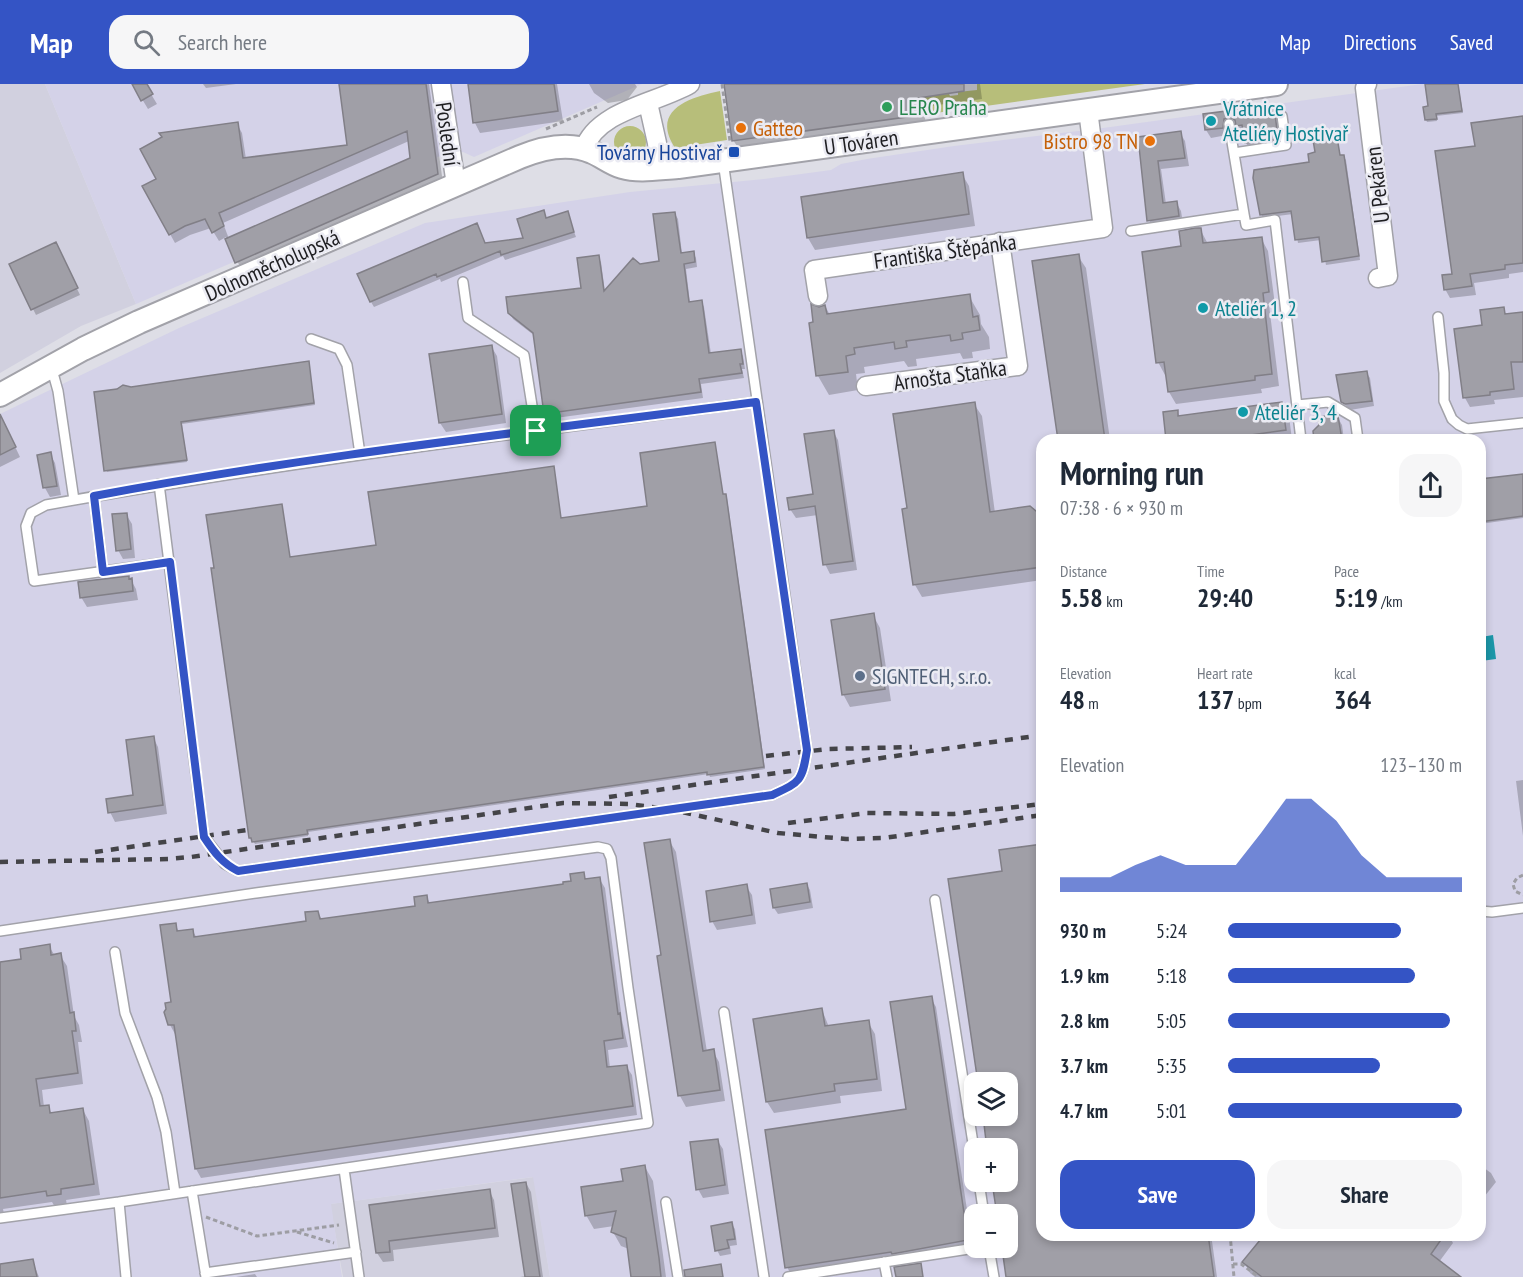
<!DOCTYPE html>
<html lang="en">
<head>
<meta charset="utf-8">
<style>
	body { margin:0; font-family:"PT Sans Narrow",sans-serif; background:#f6f6f7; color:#1f2937; height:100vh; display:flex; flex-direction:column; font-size:22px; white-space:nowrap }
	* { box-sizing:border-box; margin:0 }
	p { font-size:20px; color:#747a83 }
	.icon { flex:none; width:33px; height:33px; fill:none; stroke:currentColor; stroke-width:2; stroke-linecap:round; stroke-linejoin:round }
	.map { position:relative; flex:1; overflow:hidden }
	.sheet { position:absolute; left:1036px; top:350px; width:450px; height:807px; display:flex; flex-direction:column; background:#fff; border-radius:18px; box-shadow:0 3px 9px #0003 }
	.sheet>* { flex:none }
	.buttons { position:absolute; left:964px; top:988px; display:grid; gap:12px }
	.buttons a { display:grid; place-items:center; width:54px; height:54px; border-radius:12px; background:#fff; box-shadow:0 3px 9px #0003; font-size:30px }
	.pin { position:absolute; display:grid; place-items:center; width:51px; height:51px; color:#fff; margin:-26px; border-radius:12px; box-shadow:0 3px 9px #0006 }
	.round { display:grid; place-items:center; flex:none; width:63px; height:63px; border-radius:18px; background:#f6f6f7 }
	.head { display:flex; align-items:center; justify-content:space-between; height:102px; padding:0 24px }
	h1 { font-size:33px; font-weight:800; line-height:45px }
	.metrics { display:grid; grid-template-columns:repeat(3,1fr); gap:9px; height:102px; padding:6px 24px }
	.metrics div { display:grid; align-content:center }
	.metrics b { font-size:26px; font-weight:800 }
	.metrics small { font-size:16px; font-weight:400 }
	.metrics p { font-size:16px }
	.chart { height:168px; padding:12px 24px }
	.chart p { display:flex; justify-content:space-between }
	.chart svg { width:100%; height:108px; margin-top:6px; fill:#3454c5; opacity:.7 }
	.button { display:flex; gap:12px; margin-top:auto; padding:12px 24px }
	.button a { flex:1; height:69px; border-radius:18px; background:#3454c5; color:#fff; font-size:24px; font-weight:800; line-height:69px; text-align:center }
	.button a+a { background:#f6f6f7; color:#1f2937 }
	ul { padding:0 24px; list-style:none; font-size:20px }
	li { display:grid; grid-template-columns:96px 72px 1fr; align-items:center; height:45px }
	li i { height:15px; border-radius:8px; background:#3454c5 }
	header { display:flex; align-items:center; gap:36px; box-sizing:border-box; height:84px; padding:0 30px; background:#3454c5; color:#fff }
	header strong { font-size:28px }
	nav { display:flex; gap:33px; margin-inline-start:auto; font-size:21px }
	.search { width:420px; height:54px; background:#f6f6f7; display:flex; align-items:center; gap:15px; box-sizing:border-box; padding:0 21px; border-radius:18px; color:#747a83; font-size:22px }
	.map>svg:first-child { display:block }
	.built { fill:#d1d0df }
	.industrial { fill:#d4d2e8; fill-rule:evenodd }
	.green { fill:#b7be7a }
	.water { fill:#1c97a9 }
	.shadow { fill:#0003; fill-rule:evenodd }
	.building { fill:#a09fa7; stroke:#817f87; stroke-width:1.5 }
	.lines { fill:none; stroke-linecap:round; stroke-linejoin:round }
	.service-casing { stroke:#a2a2a9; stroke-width:12 }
	.minor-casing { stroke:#a2a2a9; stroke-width:21 }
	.tertiary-casing { stroke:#a2a2a9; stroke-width:26 }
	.path { stroke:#9d9da3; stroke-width:3; stroke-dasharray:4.5 3; stroke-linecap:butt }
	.service { stroke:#fff; stroke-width:9 }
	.minor { stroke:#fff; stroke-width:18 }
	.tertiary { stroke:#fff; stroke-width:22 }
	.rail { stroke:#444448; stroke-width:4.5; stroke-dasharray:8 8; stroke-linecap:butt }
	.route-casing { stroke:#fff; stroke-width:12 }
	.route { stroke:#3454c5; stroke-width:8 }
	.leisure-dot { fill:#2e9e5b; stroke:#ebebf3; stroke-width:2 }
	.culture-dot { fill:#0f9aa8; stroke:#ebebf3; stroke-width:2 }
	.food-dot { fill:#e8710a; stroke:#ebebf3; stroke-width:2 }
	.transit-dot { fill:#1a4fb4; stroke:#ebebf3; stroke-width:2 }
	.service-dot { fill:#5c6f8a; stroke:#ebebf3; stroke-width:2 }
	.labels { text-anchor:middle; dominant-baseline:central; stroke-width:5; stroke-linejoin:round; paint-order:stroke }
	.leisure-label { font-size:22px; fill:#27864d; stroke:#ebebf3; text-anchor:start }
	.culture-label { font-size:22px; fill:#0d838f; stroke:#ebebf3; text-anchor:start }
	.food-label { font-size:22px; fill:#c56008; stroke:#ebebf3; text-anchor:start }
	.street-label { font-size:22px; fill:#1f1f22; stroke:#ebebf3 }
	.transit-label { font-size:22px; fill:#164399; stroke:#ebebf3; text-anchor:end }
	.service-label { font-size:22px; fill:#4e5e75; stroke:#ebebf3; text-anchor:start }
</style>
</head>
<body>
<header>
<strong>Map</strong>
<div class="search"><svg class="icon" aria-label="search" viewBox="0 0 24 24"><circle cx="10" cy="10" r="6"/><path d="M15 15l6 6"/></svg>Search here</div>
<nav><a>Map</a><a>Directions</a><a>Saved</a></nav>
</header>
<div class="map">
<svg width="1523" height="1193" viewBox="0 0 1523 1193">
	<rect width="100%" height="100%" fill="#dedee6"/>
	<!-- built -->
	<path class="built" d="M0 0H45L136 220 81 242 0 289Z
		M534 1093 550 1193H343L330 1120Z"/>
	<!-- industrial -->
	<path class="industrial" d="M45 0H642L474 73 463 68 437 73 438 90 136 220Z
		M1422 0H1523V1193H550L533 1093 331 1120 342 1193H0V330L179 244 425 139 630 108 764 95 831 86 841 80 867 75 954 62 1103 44ZM1042 356H1480V1150H1042ZM975 999H1008V1032H975ZM975 1065H1008V1098H975ZM975 1131H1008V1164H975Z"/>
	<!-- green -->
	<path class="green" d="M928 0 930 12 949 10 950 12 958 11V8L977 6V0H1145L921 31 919 16 911 17Z
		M720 7 727 56 675 64C650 26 690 13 720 7Z
		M614 58a16 16 0 1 1 32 0a16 16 0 1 1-32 0Z"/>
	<!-- water -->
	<path class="water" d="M1493 551 1496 575 1481 577V553Z"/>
	<!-- shadow -->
	<path class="shadow" d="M133 0H145L157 20 148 25Z
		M203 0H236L206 4Z
		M340 0H429L443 99 242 187 226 153 219 157 211 144 190 151 175 159 144 103 237 40 242 49 246 75 349 62ZM409 57 412 75 229 155 223 139Z
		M469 0H557L563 37 480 49 475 39Z
		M589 0H635L637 3 627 16 608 19 594 9Z
		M726 0H980L982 15 923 23 926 40 739 65 733 56Z
		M1433 0H1458L1463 29 1436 32 1437 37 1427 38 1426 36Z
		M1273 22 1278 31 1282 63 1251 67 1246 59 1245 49H1242L1236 41 1228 43 1227 51 1211 54 1206 46 1204 32Z
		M1523 33V188L1509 190V194L1474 199 1476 211 1450 214 1445 205 1454 192 1476 63Z
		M1335 48 1340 73 1343 72 1346 76 1360 176 1326 181 1321 156 1298 159 1293 130 1263 134 1261 130 1311 80Z
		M1180 49 1185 57 1189 82 1161 85 1166 120 1176 118 1181 127 1183 140 1153 144 1149 136 1140 54Z
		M962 90 969 102 975 142 815 166 808 154Z
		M543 128 547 136 567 129 576 153 505 176 503 172 441 198 440 195 374 223 371 218 359 190 525 156Z
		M675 130 678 135 682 170 693 168 696 174 697 183 686 185 690 219 701 217 704 223 711 270 740 267 743 272 745 285H742L744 294 701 300 703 314 548 335 545 329 535 252 513 235 510 229 583 205 598 173 601 178 605 208 639 181 661 178Z
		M1200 145 1208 160 1261 154 1268 167 1275 221H1269L1279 302 1261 305 1262 309 1176 320 1169 308 1167 291H1165L1158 278 1183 163Z
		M58 165 80 211 36 231 11 181Z
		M1078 172 1086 184 1110 356H1059Z
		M969 212 980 231 981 240 989 253 990 265 972 268 973 274 963 275 960 269 916 275 917 282 908 283 904 277 864 283 865 289 856 290 858 306 829 311 818 292 811 240H815L819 225 825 222 830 231Z
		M1503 225 1507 232 1523 230V313L1494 316 1495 320 1470 323 1465 314 1483 243Z
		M491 262 497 272 506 339 446 348 440 339Z
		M309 281 315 321 182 340 187 378 107 388 106 386 131 305Z
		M1366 288 1370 294 1374 322 1350 326 1342 317Z
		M974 320 982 332 995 429 1030 424 1042 434V496L922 513 915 501 908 425Z
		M1282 320 1289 332 1292 356H1168L1177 327 1180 333Z
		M1338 334 1342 341 1344 356H1315Z
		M0 345 10 352 20 373 0 383Z
		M833 347 838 356 857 486 830 490 825 480 818 431 796 434 790 425 815 412Z
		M715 360 723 412 727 414 765 685 710 693 709 690 308 748V752L255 760 251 754 290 474 377 462 554 386 561 436 649 423Z
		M50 370 55 379 61 411 50 413 45 404Z
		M1523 391V434L1480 440V397Z
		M126 430 132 440 135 474 123 475 118 466Z
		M131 496 136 505 138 516 87 523 81 513Z
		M873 531 880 544 891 617 850 623 843 610Z
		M153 653 158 663 167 730 115 738 110 728 135 712Z
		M1523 696V752L1516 697Z
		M669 756 676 768 707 968 713 967 719 978 725 1017 686 1023 680 1012 658 873 663 872Z
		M1042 761V1150H1211L1217 1193H1008L1004 1164H1008V1131H999L994 1098H1008V1065H989L984 1032H1008V999H979L1004 788 1001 768Z
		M583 790 586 796 599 794 605 804 622 936 628 963 608 966 610 984 626 982 632 991 637 1031 201 1094 196 1085 177 950H175L170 941 173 920 175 840 179 848 192 846 197 854 308 838 318 828 322 836 417 823 426 812 431 821 565 802Z
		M807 801 810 806 813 824 778 830 774 824 772 806Z
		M746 802 752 811 756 840 717 846 712 837Z
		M49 862 55 872 60 871 67 882 74 932 79 941 82 958H78L83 1000 42 1006 44 1023H48L52 1030 83 1026 89 1037 100 1111 66 1116 67 1121 55 1123 52 1118 3 1125 4 1130 0 1131V880L23 876Z
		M931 914 936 923 973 1165 792 1192 787 1183 908 1027Z
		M822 926 829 943 868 938 875 950 882 1007 840 1012 841 1019 774 1029 767 1018Z
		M717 1056 723 1065 729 1110 703 1114 698 1105Z
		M1480 1081 1491 1089 1496 1098 1480 1118Z
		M645 1083 653 1097 666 1193H633L629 1165 621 1162 613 1148 614 1142 594 1145 586 1131Z
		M526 1099 531 1108 543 1193H520L526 1192Z
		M489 1106 494 1116 499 1153 393 1166 394 1177 383 1178 377 1169 371 1123Z
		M731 1139 735 1145 737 1161 730 1162 731 1170 720 1172 717 1166Z
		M1267 1150H1448L1453 1159 1439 1178 1457 1193H1255L1250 1189 1244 1178Z
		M32 1176 39 1193H0V1182Z
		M255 1190 257 1193H236Z"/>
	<!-- building -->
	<path class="building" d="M132 0H147L153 10 141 17Z
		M339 0H426L438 90 235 179 225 155 410 74 407 47 219 129 224 142 212 149 205 135 185 142 169 151 142 102 156 95 140 65 162 53 159 49 238 38 243 74 347 61Z
		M468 0H554L558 27 473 39Z
		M724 0H964V7L919 14 921 31 732 57Z
		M1425 0H1458L1462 27 1436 30 1437 35 1425 36 1423 23 1428 22Z
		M1274 21 1278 55 1245 59 1242 41 1236 42 1235 36 1231 34 1224 35 1223 44 1205 46 1203 30Z
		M1523 32V179L1505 181V185L1470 190 1472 202 1444 206 1442 191 1452 190 1435 67 1475 62 1471 39Z
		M1181 47 1185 74 1158 77 1163 119 1177 117 1179 132 1147 137 1138 53Z
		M1336 47 1340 71H1344L1359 172 1322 178 1319 153 1295 156 1291 127 1260 131 1253 94 1254 86 1309 78 1308 70 1315 68 1312 50Z
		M963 88 969 130 807 154 801 113Z
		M544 126 546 134 568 127 574 148 501 171 500 167 437 193 436 190 370 218 357 190 477 139 485 159 523 154 517 135Z
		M675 128 681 169 694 167 695 178 684 180 689 218 702 216 709 269 741 265 743 280H740L742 289 699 295 701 308 544 330 533 249 508 229 506 213 581 204 577 174 599 171 604 207 633 174 640 180 659 177 653 130Z
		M1195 144H1201L1203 159 1262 153 1269 208 1263 209 1272 290 1255 292V296L1168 308 1164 278 1156 279 1142 168 1181 162 1179 147Z
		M56 158 78 204 31 226 9 180Z
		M1079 170 1105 356H1058L1032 177Z
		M970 210 973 233 978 232 980 246 962 249 963 255 951 257 950 251 906 257 907 263 895 265 894 258 854 264 855 270 846 272 848 288 816 292 809 239 813 238 811 220 819 223 825 221 827 230Z
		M1504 223 1505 230 1523 228V278H1511L1514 305 1490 308V311L1463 314 1454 245 1482 241 1480 226Z
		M492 261 502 330 439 339 429 270Z
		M309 277 314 319 181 338 187 376 104 387 94 308 117 305 123 301 131 303Z
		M1367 287 1372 317 1345 320 1341 318 1336 291Z
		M975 318 990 428 1030 422 1042 432V483L913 501 902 425 907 424 893 330Z
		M1282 318 1286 346 1237 353V356H1166L1163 328 1178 326V332Z
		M0 330 16 363 0 371Z
		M1336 331 1338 332 1342 356H1314L1313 347 1319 341 1318 333Z
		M834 346 853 477 823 481 815 422 789 426 787 414 813 410 804 350Z
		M715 358 723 410H726L764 683 707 691V688L307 746 308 750 252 758 251 754H249L211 484H214L206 431 282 420 290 473 376 461 368 408 554 382 561 434 647 422 640 369Z
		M51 368 57 402 43 404 37 371Z
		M1523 390V432L1480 438V395Z
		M127 429 131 465 116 467 112 430Z
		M129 492V495L132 494 133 507 80 514 78 498Z
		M874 529 885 605 842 611 831 536Z
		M154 652 163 721 108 729 106 715 133 711 126 656Z
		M670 755 703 967 714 965 720 1006 678 1012 657 872 661 871 644 759Z
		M1042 760V1150H1208L1214 1193H1006L1002 1164H1008V1131H997L992 1098H1008V1065H987L983 1032H1008V999H978L948 795 1002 787 999 766Z
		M584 788 585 795 600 793 618 930 620 929 623 954 604 957 607 983 627 981 633 1022 195 1085 174 941H168L164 928 166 925 165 919 171 918 160 841 176 839 177 847 193 845 194 853 306 837 305 828 318 827 320 835 415 822 414 813 427 811 428 819 563 800V798L571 797 570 790Z
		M807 799 810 818 773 824 770 805Z
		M747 800 752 831 710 838 706 807Z
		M50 860 51 871 61 869 70 929 74 928 76 947H72L78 989 36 995 40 1022 49 1021 50 1029 83 1024 94 1100 61 1105V1110L47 1112 46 1107 0 1114V878L21 875 20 865Z
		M932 912 968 1156 892 1170 891 1168 785 1184 765 1046 906 1025 890 918Z
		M822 924 825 942 869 936 877 995 834 1000 835 1007 766 1018 753 935Z
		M718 1055 725 1101 696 1106 690 1058Z
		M645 1081 659 1174 661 1193H631L626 1154 611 1148 616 1127 585 1132 581 1103 623 1097 621 1085Z
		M526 1098 540 1193H525L511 1100Z
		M490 1105 495 1144 389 1157 390 1168 376 1169 369 1121Z
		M732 1138 735 1155 727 1156 729 1164 715 1167 711 1142Z
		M1265 1150H1445L1431 1170 1461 1193H1262L1242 1178Z
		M33 1175 37 1193H0V1180Z
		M921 1179 923 1193H896L894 1183Z
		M721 1180 723 1193H685L684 1186Z"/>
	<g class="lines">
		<!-- service casing -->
		<g class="service-casing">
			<path id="service" d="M1229 40 1244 130
				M1234 69 1286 61 1282 32
				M1131 147 1244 130 1246 141 1275 136 1301 356
				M463 198 468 234 524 271 536 347
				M1438 233 1444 289V317L1452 335 1459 341 1467 345 1523 339
				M311 255 339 265 347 281 360 370
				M51 282 58 307 74 416
				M1297 321 1328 318 1355 334 1358 356
				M159 400 204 753 225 780 238 787 772 711C800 698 802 698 807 666L723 77
				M94 412 103 488
				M170 478 34 497 26 442 31 429 46 421C281 379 519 349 756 318
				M935 816 975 1072
				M1480 827 1492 828 1523 824
				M0 847 256 809 598 763 607 765 611 774 628 904 648 1039 119 1118 126 1193
				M115 868 125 929 157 1013 166 1048 175 1109
				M724 928 764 1193
				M344 1085 359 1193
				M979 1098 984 1131
				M192 1107 206 1193
				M666 1118 678 1193
				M0 1134 119 1118
				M989 1164 994 1193
				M884 1178 887 1193
				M205 1189 356 1168
				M788 1193 975 1164"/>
		</g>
		<!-- minor casing -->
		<g class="minor-casing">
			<path id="minor" d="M441 0 456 101
				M1367 0 1365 4 1388 192 1378 194
				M648 19 657 59 659 84
				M584 65C597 26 658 19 690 0
				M818 212 814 186 1103 144 1088 26
				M866 302 1018 282 1000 158"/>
		</g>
		<!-- tertiary casing -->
		<g class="tertiary-casing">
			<path id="tertiary" d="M0 311 83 265 139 238 520 73C542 64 569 58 592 68 602 72 611 80 622 83 639 88 660 84 678 83L1276 0"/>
		</g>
		<!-- path -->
		<path class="path" d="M722 0 730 57
			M546 45 597 23
			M1523 791 1517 794 1513 800 1515 807 1523 811
			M206 1133 257 1152 339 1141
			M297 1148 334 1159
			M1230 1150 1234 1193
			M1233 1180H1241L1259 1193"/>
		<!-- service -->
		<use href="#service" class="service"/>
		<!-- minor -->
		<use href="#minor" class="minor"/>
		<!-- tertiary -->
		<use href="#tertiary" class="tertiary"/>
		<!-- rail -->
		<path class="rail" d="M766 672 828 665 912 663
			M609 713 1042 651
			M788 739 867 729 954 730 1042 720
			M95 768 247 746
			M0 778 168 775 191 773 563 719 629 720 668 725 778 749 846 755 884 754 1042 731"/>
	</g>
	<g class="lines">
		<!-- route casing -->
		<g class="route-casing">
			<path id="route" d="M756 318 807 666C802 698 800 698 772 711L238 787C222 779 214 768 204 753L170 478 103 488 94 412C313 371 535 347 756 318Z"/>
		</g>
		<!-- route -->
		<use href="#route" class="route"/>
	</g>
	<!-- markers -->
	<circle class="leisure-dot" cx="887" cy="23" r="6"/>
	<g class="culture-dot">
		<circle cx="1211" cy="37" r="6"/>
		<circle cx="1203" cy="224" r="6"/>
		<circle cx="1243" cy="328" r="6"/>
	</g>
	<g class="food-dot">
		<circle cx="741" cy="44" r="6"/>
		<circle cx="1150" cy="57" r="6"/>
	</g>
	<rect class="transit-dot" x="728" y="62" width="12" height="12" rx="3"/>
	<circle class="service-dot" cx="860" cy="592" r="6"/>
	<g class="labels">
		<!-- leisure labels -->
		<g class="leisure-label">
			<text x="899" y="23">LERO Praha</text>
		</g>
		<!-- culture labels -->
		<g class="culture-label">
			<text x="1223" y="24">Vrátnice<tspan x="1223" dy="25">Ateliéry Hostivař</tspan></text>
			<text x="1215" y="224">Ateliér 1, 2</text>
			<text x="1255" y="328">Ateliér 3, 4</text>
		</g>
		<!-- food labels -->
		<g class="food-label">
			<text x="753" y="44">Gatteo</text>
			<text x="1138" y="57" text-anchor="end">Bistro 98 TN</text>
		</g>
		<!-- street labels -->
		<g class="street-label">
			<text transform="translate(448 50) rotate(82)">Poslední</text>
			<text transform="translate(861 58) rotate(-8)">U Továren</text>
			<text transform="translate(1377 101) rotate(-97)">U Pekáren</text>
			<text transform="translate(945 167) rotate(-8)">Františka Štěpánka</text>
			<text transform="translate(272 181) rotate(-24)">Dolnoměcholupská</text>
			<text transform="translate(950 291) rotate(-8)">Arnošta Staňka</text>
		</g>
		<!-- transit labels -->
		<g class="transit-label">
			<text x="722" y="68">Továrny Hostivař</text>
		</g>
		<!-- service labels -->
		<g class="service-label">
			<text x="872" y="592">SIGNTECH, s.r.o.</text>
		</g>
	</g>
</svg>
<div class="buttons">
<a><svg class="icon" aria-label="layers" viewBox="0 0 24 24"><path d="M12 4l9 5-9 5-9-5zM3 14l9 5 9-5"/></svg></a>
<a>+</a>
<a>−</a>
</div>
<div class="pin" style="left:536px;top:347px;background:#1e9e55"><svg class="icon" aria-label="arrive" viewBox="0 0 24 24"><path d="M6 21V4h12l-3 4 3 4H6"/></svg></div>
<section class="sheet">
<div class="head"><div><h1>Morning run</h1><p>07:38 · 6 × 930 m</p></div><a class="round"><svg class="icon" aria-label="share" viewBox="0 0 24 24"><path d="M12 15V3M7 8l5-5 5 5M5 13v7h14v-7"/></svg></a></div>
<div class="metrics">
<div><p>Distance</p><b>5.58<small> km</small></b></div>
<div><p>Time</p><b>29:40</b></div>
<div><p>Pace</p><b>5:19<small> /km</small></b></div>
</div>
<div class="metrics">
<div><p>Elevation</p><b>48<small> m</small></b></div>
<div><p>Heart rate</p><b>137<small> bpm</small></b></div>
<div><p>kcal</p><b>364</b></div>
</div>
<div class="chart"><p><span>Elevation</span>123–130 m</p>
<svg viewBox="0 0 160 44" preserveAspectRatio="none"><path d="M0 44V38L10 38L20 38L30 33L40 29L50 33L60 33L70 33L80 20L90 6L100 6L110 15L120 29L130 38L140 38L150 38L160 38V44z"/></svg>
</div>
<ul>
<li><b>930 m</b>5:24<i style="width:74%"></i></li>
<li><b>1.9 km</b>5:18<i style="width:80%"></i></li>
<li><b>2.8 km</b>5:05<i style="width:95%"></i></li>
<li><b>3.7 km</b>5:35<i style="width:65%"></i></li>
<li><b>4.7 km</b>5:01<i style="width:100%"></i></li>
</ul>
<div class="button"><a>Save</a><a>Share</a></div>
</section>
</div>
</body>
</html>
